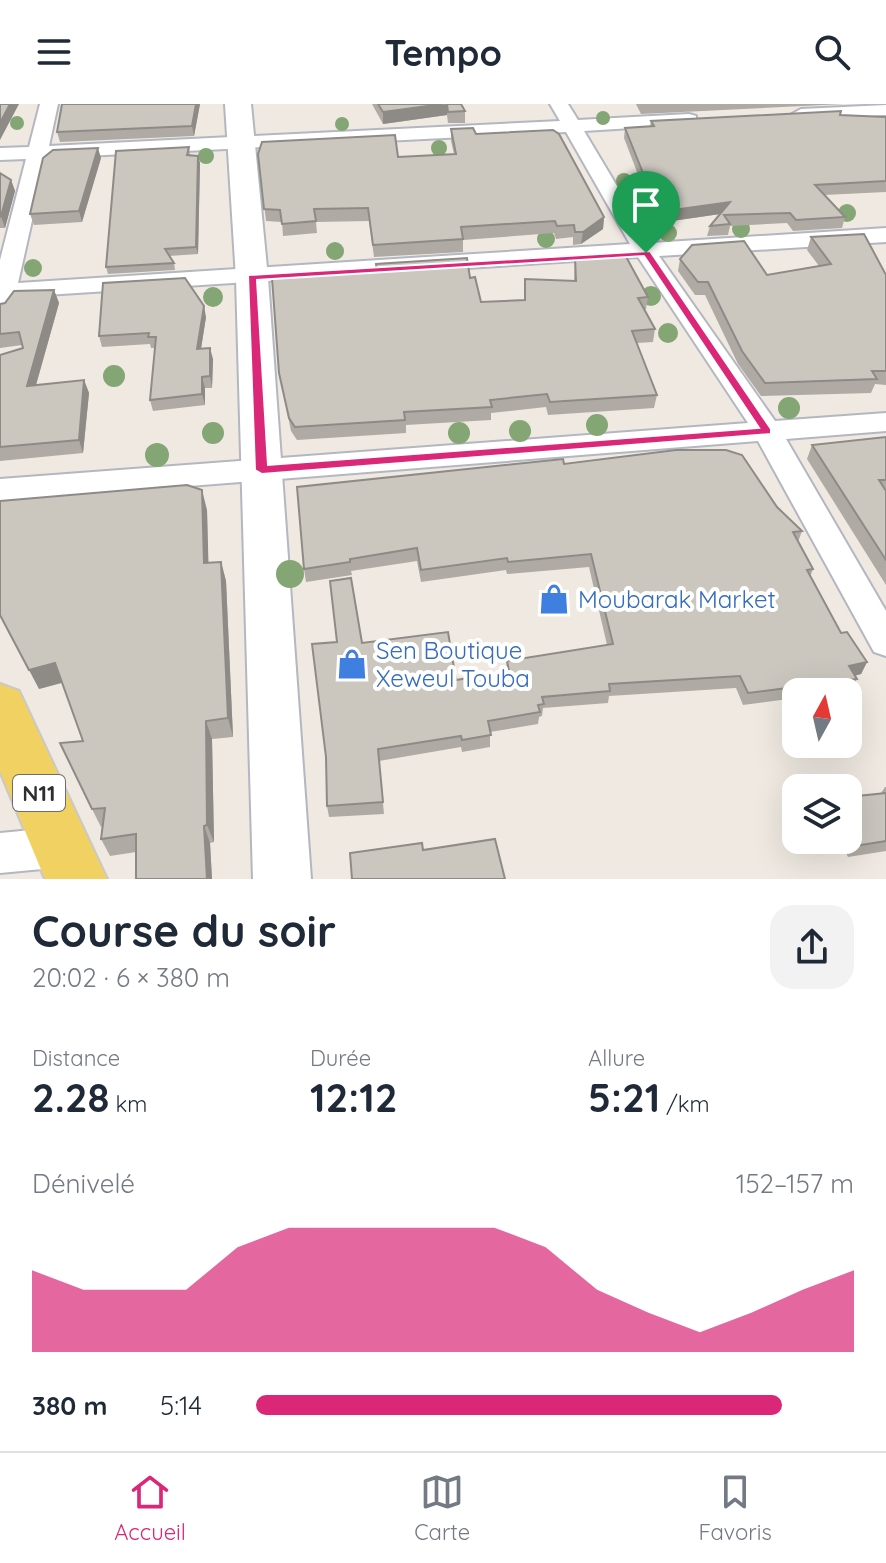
<!DOCTYPE html>
<html lang="fr">
<head>
<meta charset="utf-8">
<style>
	body { margin:0; font-family:Quicksand,sans-serif; background:#f2f2f3; color:#1f2937; height:100vh; display:flex; flex-direction:column; font-size:30px; white-space:nowrap }
	* { box-sizing:border-box; margin:0 }
	p { font-size:26px; color:#747a83 }
	.icon { flex:none; width:44px; height:44px; fill:none; stroke:currentColor; stroke-width:2; stroke-linecap:round; stroke-linejoin:round }
	.map { position:relative; height:775px; overflow:hidden }
	.details { display:flex; flex-direction:column; background:#fff; flex:1 }
	.details>* { flex:none }
	.needle { width:52px; rotate:8deg }
	.buttons { position:absolute; left:782px; top:574px; display:grid; gap:16px }
	.buttons a { display:grid; place-items:center; width:80px; height:80px; border-radius:16px; background:#fff; box-shadow:0 8px 32px #0002; font-size:40px }
	.pin { position:absolute; display:grid; place-items:center; width:68px; height:68px; color:#fff; margin:-82px -34px; border-radius:50% 50% 50% 0; rotate:-45deg; box-shadow:0 0 8px #0007 }
	.pin .icon { rotate:45deg }
	.round { display:grid; place-items:center; flex:none; width:84px; height:84px; border-radius:24px; background:#f2f2f3 }
	.summary { display:flex; align-items:center; justify-content:space-between; height:136px; padding:0 32px }
	h1 { font-size:44px; font-weight:700; line-height:60px }
	.figures { display:grid; grid-template-columns:repeat(3,1fr); gap:12px; height:136px; padding:8px 32px }
	.figures div { display:grid; align-content:center }
	.figures b { font-size:40px; font-weight:700 }
	.figures small { font-size:22px; font-weight:400 }
	.figures p { font-size:22px }
	.chart { height:224px; padding:16px 32px }
	.chart p { display:flex; justify-content:space-between }
	.chart svg { width:100%; height:144px; margin-top:8px; fill:#db2777; opacity:.7 }
	ul { padding:0 32px; list-style:none; font-size:26px }
	li { display:grid; grid-template-columns:128px 96px 1fr; align-items:center; height:60px }
	li i { height:20px; border-radius:10px; background:#db2777 }
	header { display:flex; justify-content:space-between; align-items:center; height:104px; padding:0 32px; background:#fff; font-size:36px; font-weight:700 }
	.dock { display:flex; justify-content:space-around; align-items:center; height:112px; border-top:2px solid #e0e1e3; background:#fff; font-size:22px; color:#747a83 }
	.dock a { display:grid; justify-items:center; gap:4px }
	.dock .active { color:#db2777 }
	.map>svg:first-child { display:block }
	.lines { fill:none; stroke-linecap:round; stroke-linejoin:round }
	.street-casing { stroke:#b4b7c1; stroke-width:4 }
	.secondary-casing { stroke:#b4b7c1; stroke-width:4 }
	.primary-casing { stroke:#c9c9c9; stroke-width:4 }
	.street { fill:#fff; fill-rule:evenodd }
	.secondary { fill:#fff; fill-rule:evenodd }
	.primary { fill:#f2d163; fill-rule:evenodd }
	.tree { fill:#84a574 }
	.wall { fill:#afaba4 }
	.shaded-wall { fill:#8e8b86 }
	.building { fill:#cbc7bf; stroke:#8e8b86; stroke-width:2 }
	.route { fill:#db2777; stroke:#fff; stroke-width:2; fill-rule:evenodd }
	.labels { text-anchor:middle; dominant-baseline:central; stroke-width:8; stroke-linejoin:round; paint-order:stroke }
	.shield { fill:#fff; stroke:#6d6d6d; stroke-width:2 }
	.shield-label { font-size:22px; font-weight:bold; fill:#2e2e2e }
	.shop-label { font-size:24px; fill:#366cbe; stroke:#fff; text-anchor:start }
</style>
</head>
<body>
<header><svg class="icon" aria-label="menu" viewBox="0 0 24 24"><path d="M4 6h16M4 12h16M4 18h16"/></svg>Tempo<svg class="icon" aria-label="search" viewBox="0 0 24 24"><circle cx="10" cy="10" r="6"/><path d="M15 15l6 6"/></svg></header>
<div class="map">
<svg width="886" height="775" viewBox="0 0 886 775">
	<rect width="100%" height="100%" fill="#efe9e1"/>
	<g class="lines">
		<!-- street casing -->
		<g class="street-casing">
			<path id="street" d="M40 0H58L49 42 560 17 550 0H568L578 16 689 10 696 12V20L584 27 651 139 886 124V138L659 152 775 317 886 309V327L786 335 886 507V552L874 548 758 337 0 397V375L748 319 638 153 15 193 9 209 0 211V156L26 55 0 56V44L29 43ZM566 28 630 140 18 179 46 54Z
				M886 1V11L801 15 792 10 801 5Z
				M64 723 79 729 85 743 79 757 64 763 0 769V729Z"/>
		</g>
		<!-- secondary casing -->
		<g class="secondary-casing">
			<path id="secondary" d="M225 0H251L268 174 311 775H253L236 174Z"/>
		</g>
		<!-- primary casing -->
		<g class="primary-casing">
			<path id="primary" d="M0 580 19 587 107 775H45L0 667Z"/>
		</g>
		<!-- street -->
		<use href="#street" class="street"/>
		<!-- secondary -->
		<use href="#secondary" class="secondary"/>
		<!-- primary -->
		<use href="#primary" class="primary"/>
	</g>
	<!-- trees -->
	<g class="tree">
		<circle cx="603" cy="14" r="7"/>
		<circle cx="17" cy="19" r="7"/>
		<circle cx="342" cy="20" r="7"/>
		<circle cx="439" cy="44" r="8"/>
		<circle cx="206" cy="52" r="8"/>
		<circle cx="624" cy="77" r="8"/>
		<circle cx="847" cy="109" r="9"/>
		<circle cx="741" cy="125" r="9"/>
		<circle cx="668" cy="129" r="9"/>
		<circle cx="546" cy="135" r="9"/>
		<circle cx="335" cy="147" r="9"/>
		<circle cx="33" cy="164" r="9"/>
		<circle cx="651" cy="192" r="10"/>
		<circle cx="213" cy="193" r="10"/>
		<circle cx="668" cy="229" r="10"/>
		<circle cx="114" cy="272" r="11"/>
		<circle cx="789" cy="304" r="11"/>
		<circle cx="597" cy="321" r="11"/>
		<circle cx="520" cy="327" r="11"/>
		<circle cx="213" cy="329" r="11"/>
		<circle cx="459" cy="329" r="11"/>
		<circle cx="157" cy="351" r="12"/>
		<circle cx="290" cy="470" r="14"/>
	</g>
	<!-- wall -->
	<path class="wall" d="M200 0 194 32 60 38 57 28Z
		M372 0H461L465 7V19H448L447 11 383 20Z
		M636 0H843L641 10Z
		M840 11 886 13V88L824 91 845 113 842 124 793 127 787 119 730 122 728 131 707 132 710 122 720 110 672 117 651 94H647L624 34 625 24 650 22 651 17Z
		M451 25 476 30 604 113 603 125 581 140 573 141V133L556 135 554 129 463 136V148L374 153 369 117 316 118 317 129 283 132 282 118 266 117 258 50 398 53 454 50 451 37Z
		M189 43 190 51 198 52 200 59 198 150 169 152 174 159 175 166 108 170 106 163Z
		M101 54 82 118 34 121 30 110Z
		M0 69 11 76 15 87 5 124H0Z
		M811 133 886 171V281L875 280 871 289 761 292 738 260 705 191H695L678 167 680 155 767 171 819 162 807 146Z
		M575 153 648 193 646 205 644 206 655 225 653 238 637 239 657 291 654 304 548 311 546 303 491 309V316L406 321V329L297 336 291 327 279 269 470 174 481 198 524 196 525 175 574 177Z
		M54 186 59 199 36 281 84 276 89 289 83 349 0 357V251L23 244 22 241 0 244V200Z
		M206 213 201 245 213 255 212 284H205V301L153 307 150 296 155 244H151L150 240 102 243 99 232Z
		M886 333V481L807 355 812 341Z
		M564 360 777 403 802 427 798 438 813 465 810 473 841 529 867 558 861 570 855 572 857 575 851 587 796 588V594L743 601 736 584 609 592 608 599 543 604 542 612 539 613 538 620 490 628V643L462 648 461 643 379 657 384 710 329 713 327 702 362 539 456 576 506 567 507 557 607 541 589 463 507 470 506 466 421 478 417 457 351 467 352 471 306 478 304 465Z
		M207 406 208 458H221L226 477 233 633 212 635 214 738 210 739 212 775H136V748L110 752 101 735 103 722 101 723 92 705 83 637 62 579 39 585Z
		M885 683H886V747L848 753 840 736H848V693L881 689Z"/>
	<!-- shaded-wall -->
	<path class="shaded-wall" d="M10 0H19L0 36V19Z
		M196 0H200L194 32 192 22Z
		M447 0V11L383 20V8Z
		M98 44 101 54 82 118 79 107Z
		M198 52 200 59 198 150 196 143Z
		M11 76 15 87 5 124 1 112Z
		M730 98 727 109 672 117 673 106Z
		M604 113 603 125 581 140 583 128Z
		M54 186 59 199 32 295 27 282Z
		M204 202 206 213 199 257 197 245Z
		M210 244 213 255 212 284 210 272Z
		M202 273 205 284V301L202 290Z
		M84 276 89 289 83 349 79 336Z
		M202 386 207 406 209 478 204 459Z
		M221 458 226 477 233 633 228 614Z
		M867 558 861 570 843 574 849 562Z
		M55 559 64 578 39 585 29 566Z
		M206 617 212 635 214 738 207 721Z
		M204 722 210 739 212 775H207Z"/>
	<!-- building -->
	<path class="building" d="M0 0H10L0 19Z
		M62 0H196L192 22 57 28Z
		M378 0H443L383 8Z
		M447 0H461L465 7 448 8Z
		M841 7 840 11 886 13V77L815 81 845 113 796 116 790 109 724 111 730 120 710 122 730 98 673 106 653 84H649L625 24 654 22 651 17Z
		M473 24 476 30 553 26 559 30 604 113 583 128H575L574 121 557 122 555 117 461 123 463 135 373 141 368 104 314 105 316 117 282 120 280 106 264 105 258 50 262 38 395 31 398 53 456 50 451 25Z
		M189 43 187 51 198 52 196 143 165 145 174 159 106 163 116 47Z
		M98 44 79 107 30 110 43 54 53 46Z
		M0 69 11 76 1 112 0 113Z
		M864 130 886 171V267H872L877 275 765 279 742 247 708 178H698L680 155 692 141 744 137 767 171 831 160 811 133Z
		M624 149 648 193 638 194 655 225 632 227 657 291 550 298 547 290 490 296 492 303 404 308 405 316 295 323 289 314 279 269 272 174 377 167 376 160 467 154 470 174 475 173 481 198 525 196V175L576 177 575 153Z
		M185 174 204 202 197 245 210 244V272L202 273V290L150 296 156 233H148L149 229 99 232 103 179Z
		M54 186 27 282 84 276 79 336 0 343V251L23 244 19 228 0 230V200L5 199 14 187Z
		M886 333V376H879L886 387V456L812 341Z
		M676 346H726L742 351 777 403 802 427 793 428 813 465 807 466 841 529 847 528 867 558 849 562 857 575 748 589 740 572 609 580 610 587 542 593 544 600 538 601 540 608 488 617 491 631 462 636 461 632 378 645 383 698 327 702 326 653 312 540 337 538 330 477 351 474 362 539 448 528 456 576 509 567 507 557 613 540 591 450 508 458 507 454 421 466 417 444 350 455V458L304 465 297 383 563 355 564 360Z
		M187 381 202 386 204 459 221 458 228 614 206 617 207 721 204 722 207 775H136V730L101 735 105 704 92 705 60 639 83 637 55 559 29 566 0 511V397Z
		M886 689V737L855 742 848 726V693Z
		M495 735 505 775H352L350 749 422 739 423 746Z"/>
	<!-- route -->
	<path class="route" d="M650 147 771 325V330L262 370 255 366 248 171ZM644 152 759 324 268 361 257 176Z"/>
	<!-- icons -->
	<defs>
		<g id="shop-bare" transform="scale(2.4)"><path d="M-5-2.5h2.3a2.7 3.5 0 0 1 5.4 0H5L5.5 6h-11ZM-1.5-2.5h3a1.5 2.3 0 0 0-3 0Z" fill="#3f7fe0" stroke="#fff" stroke-width="2.5" paint-order="stroke"/></g>
	</defs>
	<g fill-rule="evenodd">
		<use href="#shop-bare" x="554" y="495"/>
		<use href="#shop-bare" x="352" y="560"/>
	</g>
	<g class="labels">
		<!-- shield labels -->
		<rect class="shield" x="13" y="671" width="52" height="36" rx="6"/>
		<g class="shield-label">
			<text x="39" y="689">N11</text>
		</g>
		<!-- shop labels -->
		<g class="shop-label">
			<text x="578" y="495">Moubarak Market</text>
			<text x="376" y="546">Sen Boutique<tspan x="376" dy="28">Xeweul Touba</tspan></text>
		</g>
	</g>
</svg>
<div class="buttons">
<a><svg class="needle" viewBox="-14 -14 28 28"><path d="M0-13l5 13h-10z" fill="#e53935"/><path d="M0 13l5-13h-10z" fill="#747a83"/></svg></a>
<a><svg class="icon" aria-label="layers" viewBox="0 0 24 24"><path d="M12 4l9 5-9 5-9-5zM3 14l9 5 9-5"/></svg></a>
</div>
<div class="pin" style="left:646px;top:149px;background:#1e9e55"><svg class="icon" aria-label="arrive" viewBox="0 0 24 24"><path d="M6 21V4h12l-3 4 3 4H6"/></svg></div>
</div>
<section class="details">
<div class="summary"><div><h1>Course du soir</h1><p>20:02 · 6 × 380 m</p></div><a class="round"><svg class="icon" aria-label="share" viewBox="0 0 24 24"><path d="M12 15V3M7 8l5-5 5 5M5 13v7h14v-7"/></svg></a></div>
<div class="figures">
<div><p>Distance</p><b>2.28<small> km</small></b></div>
<div><p>Durée</p><b>12:12</b></div>
<div><p>Allure</p><b>5:21<small> /km</small></b></div>
</div>
<div class="chart"><p><span>Dénivelé</span>152–157 m</p>
<svg viewBox="0 0 160 44" preserveAspectRatio="none"><path d="M0 44V19L10 25L20 25L30 25L40 12L50 6L60 6L70 6L80 6L90 6L100 12L110 25L120 32L130 38L140 32L150 25L160 19V44z"/></svg>
</div>
<ul>
<li><b>380 m</b>5:14<i style="width:88%"></i></li>
</ul>
</section>
<nav class="dock">
<a class="active"><svg class="icon" aria-label="home" viewBox="0 0 24 24"><path d="M3 11l9-7 9 7M6 9v11h12V9"/></svg>Accueil</a>
<a><svg class="icon" aria-label="map" viewBox="0 0 24 24"><path d="M3 6l6-2 6 2 6-2v14l-6 2-6-2-6 2zM9 4v14M15 6v14"/></svg>Carte</a>
<a><svg class="icon" aria-label="saved" viewBox="0 0 24 24"><path d="M7 4h10v16l-5-4-5 4z"/></svg>Favoris</a>
</nav>
</body>
</html>
